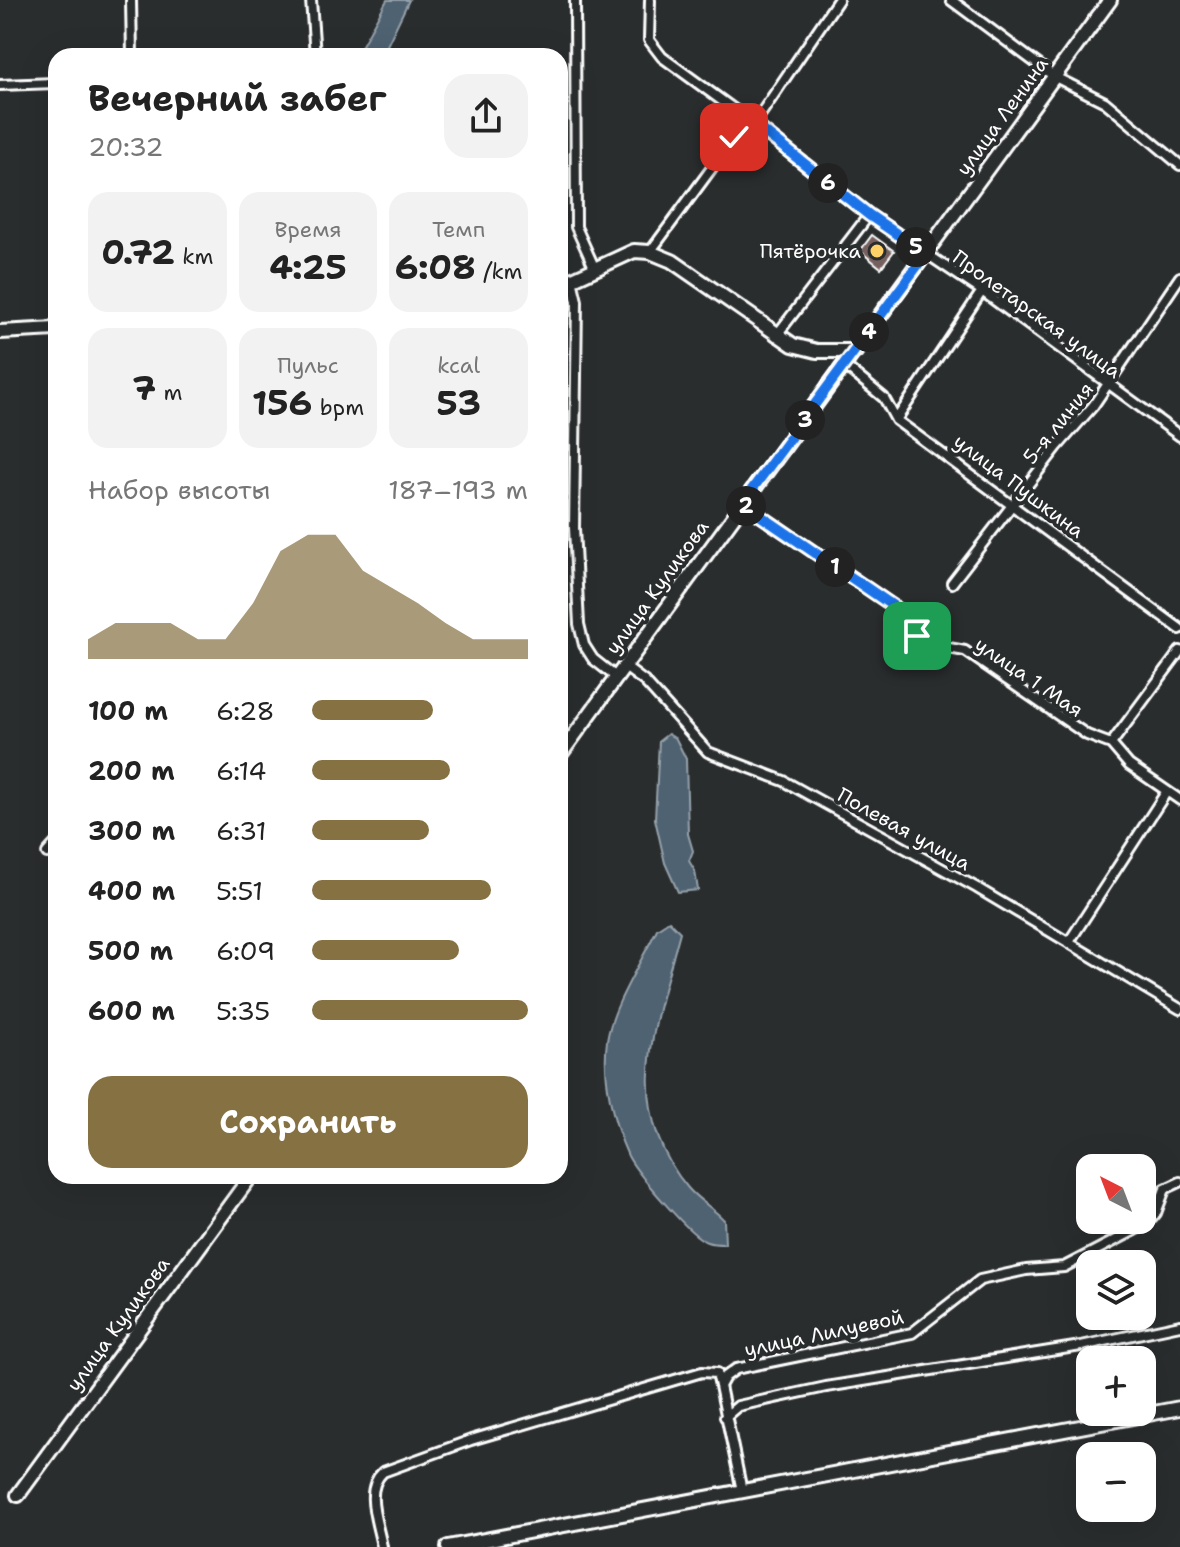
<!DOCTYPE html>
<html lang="ru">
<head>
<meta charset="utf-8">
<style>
	body { margin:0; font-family:"Shantell Sans",sans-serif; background:#f2f2f2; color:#222; height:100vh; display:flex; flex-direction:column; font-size:30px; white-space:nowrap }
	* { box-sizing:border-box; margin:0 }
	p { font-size:26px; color:#767676 }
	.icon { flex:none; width:44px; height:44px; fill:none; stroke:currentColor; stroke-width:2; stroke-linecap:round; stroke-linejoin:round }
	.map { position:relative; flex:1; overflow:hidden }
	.drawer { position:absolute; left:48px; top:48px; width:520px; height:1136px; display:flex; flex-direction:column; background:#fff; border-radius:24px; box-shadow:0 8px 32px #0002 }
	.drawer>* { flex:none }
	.needle { width:52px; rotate:318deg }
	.tools { position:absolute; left:1076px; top:1154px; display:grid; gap:16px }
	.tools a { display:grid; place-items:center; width:80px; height:80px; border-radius:16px; background:#fff; box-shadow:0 8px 32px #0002; font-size:40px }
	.pin { position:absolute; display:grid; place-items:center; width:68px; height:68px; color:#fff; margin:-34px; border-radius:16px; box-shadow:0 4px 12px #0006 }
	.km { position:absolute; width:40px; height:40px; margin:-20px; border-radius:50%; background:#222; color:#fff; font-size:22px; line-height:40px; text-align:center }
	.round { display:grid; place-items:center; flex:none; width:84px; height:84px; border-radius:24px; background:#f2f2f2 }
	.overview { display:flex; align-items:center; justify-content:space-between; height:136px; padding:0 40px }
	h1 { font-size:36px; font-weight:700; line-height:60px }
	.figures { display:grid; grid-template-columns:repeat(3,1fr); gap:12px; height:136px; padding:8px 40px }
	.figures div { display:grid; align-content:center; border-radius:20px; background:#f2f2f2; text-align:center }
	.figures b { font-size:34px; font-weight:700 }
	.figures small { font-size:22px; font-weight:400 }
	.figures p { font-size:22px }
	.chart { height:224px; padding:16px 40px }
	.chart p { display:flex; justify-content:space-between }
	.chart svg { width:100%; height:144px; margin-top:8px; fill:#857141; opacity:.7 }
	.button { display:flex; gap:16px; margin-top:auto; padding:16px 40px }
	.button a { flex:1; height:92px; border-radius:24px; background:#857141; color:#fff; font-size:32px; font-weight:700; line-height:92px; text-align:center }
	ul { padding:0 40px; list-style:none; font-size:26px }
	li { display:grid; grid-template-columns:128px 96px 1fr; align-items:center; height:60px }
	li i { height:20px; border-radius:10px; background:#857141 }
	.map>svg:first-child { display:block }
	.water { fill:#4f6272; stroke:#95a1aa; stroke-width:2 }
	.building { fill:#74615e; stroke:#fff; stroke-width:2 }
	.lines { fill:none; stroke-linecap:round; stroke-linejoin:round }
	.street-casing { stroke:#fff; stroke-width:14 }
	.secondary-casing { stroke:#fff; stroke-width:18 }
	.primary-casing { stroke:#fff; stroke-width:18 }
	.street { stroke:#2a2d2e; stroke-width:8 }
	.secondary { stroke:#2a2d2e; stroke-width:12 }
	.primary { stroke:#2a2d2e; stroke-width:12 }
	.route-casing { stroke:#fff; stroke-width:16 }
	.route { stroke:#1a73e8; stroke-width:10 }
	.poi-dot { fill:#ffd166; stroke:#2a2d2e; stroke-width:3 }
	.labels { text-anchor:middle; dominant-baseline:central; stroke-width:8; stroke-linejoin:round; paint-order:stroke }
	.street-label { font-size:20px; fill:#fff; stroke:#2a2d2e }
	.poi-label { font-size:20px; fill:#fff; stroke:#2a2d2e; text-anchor:end }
</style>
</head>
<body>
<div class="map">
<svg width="1180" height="1547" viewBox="0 0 1180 1547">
	<rect width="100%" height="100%" fill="#2a2d2e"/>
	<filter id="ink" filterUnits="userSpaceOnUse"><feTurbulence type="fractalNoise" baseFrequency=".0125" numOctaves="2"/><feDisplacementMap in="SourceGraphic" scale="16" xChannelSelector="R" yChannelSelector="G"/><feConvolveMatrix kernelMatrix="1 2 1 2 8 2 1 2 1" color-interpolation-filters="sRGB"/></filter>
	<g filter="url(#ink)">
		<!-- water -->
		<path class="water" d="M387 0H409L382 56H356Z
			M668 734 676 739 686 759 688 834 693 851 689 861 695 871 698 890 678 892 665 863 655 819 659 741Z
			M669 921 680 932C656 1022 620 1107 688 1188 698 1200 713 1208 724 1220L725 1244C719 1244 712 1244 707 1242 691 1237 636 1172 628 1156 613 1123 602 1077 607 1041 612 1006 642 961 657 929Z"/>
		<!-- building -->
		<path class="building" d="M872 235 894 251 881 268 860 251Z"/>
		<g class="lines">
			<!-- street casing -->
			<g class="street-casing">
				<path id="street" d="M131 0 132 56
					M311 0 315 56
					M575 0 576 227 594 267
					M650 0 649 40 662 57 754 124 869 215 982 291 1180 436
					M951 0 1055 77 1105 102 1180 165
					M0 85 56 83
					M754 124 838 0
					M650 252 748 119
					M572 280 577 301 574 528 579 624 584 645 593 659 617 678
					M776 336 869 215
					M845 366 884 398 896 420 1180 629
					M896 420 982 291
					M742 503 899 610 917 636 938 646 965 651 1087 735 1111 744 1129 765 1180 800
					M952 583 1057 447 1093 406 1180 277
					M625 667 645 682 708 752 784 781 977 888 1180 1009
					M1111 744 1180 651
					M47 853 56 843
					M1069 942 1167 791
					M725 1417 738 1406 826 1387 1081 1346 1180 1325
					M742 1491 720 1386 725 1377 736 1369 912 1333 980 1280 1026 1270 1064 1267 1147 1224 1156 1213 1165 1189 1180 1182
					M382 1547C378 1523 363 1490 383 1472L471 1440 702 1372 717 1373 720 1386"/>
			</g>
			<!-- secondary casing -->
			<g class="secondary-casing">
				<path id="secondary" d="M560 285 634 251 650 252 672 261 793 345 817 351H856
					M0 332 56 329"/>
			</g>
			<!-- primary casing -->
			<g class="primary-casing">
				<path id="primary" d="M560 755 1110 0
					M18 1495 251 1176
					M448 1547 1180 1408"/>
			</g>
			<!-- street -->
			<use href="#street" class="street"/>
			<!-- secondary -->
			<use href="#secondary" class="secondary"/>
			<!-- primary -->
			<use href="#primary" class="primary"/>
		</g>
	</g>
	<g class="lines" filter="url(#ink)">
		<!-- route casing -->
		<g class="route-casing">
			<path id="route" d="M734 137 748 119 869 215 926 254 742 503 899 610 917 636"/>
		</g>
		<!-- route -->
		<use href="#route" class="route"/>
	</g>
	<!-- markers -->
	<circle class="poi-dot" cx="877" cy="251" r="8"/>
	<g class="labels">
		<!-- street labels -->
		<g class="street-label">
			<text transform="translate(1002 116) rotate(-54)">улица Ленина</text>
			<text transform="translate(1037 314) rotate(36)">Пролетарская улица</text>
			<text transform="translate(1058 423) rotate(-51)">5-я линия</text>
			<text transform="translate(1019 486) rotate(37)">улица Пушкина</text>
			<text transform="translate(657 587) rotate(-54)">улица Куликова</text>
			<text transform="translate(1029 677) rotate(34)">улица 1 Мая</text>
			<text transform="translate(904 829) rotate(29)">Полевая улица</text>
			<text transform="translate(118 1324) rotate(-54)">улица Куликова</text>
			<text transform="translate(824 1333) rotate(-12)">улица Лилуевой</text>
		</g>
		<!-- poi labels -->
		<g class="poi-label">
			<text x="861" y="251">Пятёрочка</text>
		</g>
	</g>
</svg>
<div class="tools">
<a><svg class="needle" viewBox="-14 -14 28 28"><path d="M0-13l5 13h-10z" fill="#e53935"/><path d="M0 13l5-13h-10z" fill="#767676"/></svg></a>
<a><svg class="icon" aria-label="layers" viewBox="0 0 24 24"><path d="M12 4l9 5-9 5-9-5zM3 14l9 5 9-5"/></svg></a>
<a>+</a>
<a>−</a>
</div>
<div class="pin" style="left:917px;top:636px;background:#1e9e55"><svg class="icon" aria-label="arrive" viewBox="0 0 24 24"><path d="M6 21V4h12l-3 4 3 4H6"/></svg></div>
<div class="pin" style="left:734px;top:137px;background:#d93025"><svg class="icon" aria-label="check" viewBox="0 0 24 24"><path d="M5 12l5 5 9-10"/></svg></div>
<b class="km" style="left:835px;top:567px">1</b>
<b class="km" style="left:746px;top:506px">2</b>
<b class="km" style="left:805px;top:420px">3</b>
<b class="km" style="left:869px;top:332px">4</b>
<b class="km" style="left:916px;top:247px">5</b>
<b class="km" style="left:828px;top:183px">6</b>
<section class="drawer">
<div class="overview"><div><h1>Вечерний забег</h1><p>20:32</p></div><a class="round"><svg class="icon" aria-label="share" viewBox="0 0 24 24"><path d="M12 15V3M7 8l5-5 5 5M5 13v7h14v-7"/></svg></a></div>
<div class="figures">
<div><b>0.72<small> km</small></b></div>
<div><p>Время</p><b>4:25</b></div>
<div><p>Темп</p><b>6:08<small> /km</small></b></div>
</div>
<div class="figures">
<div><b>7<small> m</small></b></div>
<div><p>Пульс</p><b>156<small> bpm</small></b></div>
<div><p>kcal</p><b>53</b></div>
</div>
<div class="chart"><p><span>Набор высоты</span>187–193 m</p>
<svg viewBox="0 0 160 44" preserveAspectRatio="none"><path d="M0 44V38L10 33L20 33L30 33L40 38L50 38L60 27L70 11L80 6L90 6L100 17L110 22L120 27L130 33L140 38L150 38L160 38V44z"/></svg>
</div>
<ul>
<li><b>100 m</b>6:28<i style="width:56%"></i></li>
<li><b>200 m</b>6:14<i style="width:64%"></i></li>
<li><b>300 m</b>6:31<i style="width:54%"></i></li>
<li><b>400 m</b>5:51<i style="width:83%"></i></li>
<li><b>500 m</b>6:09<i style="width:68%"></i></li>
<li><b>600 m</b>5:35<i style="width:100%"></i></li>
</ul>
<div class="button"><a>Сохранить</a></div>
</section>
</div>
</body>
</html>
